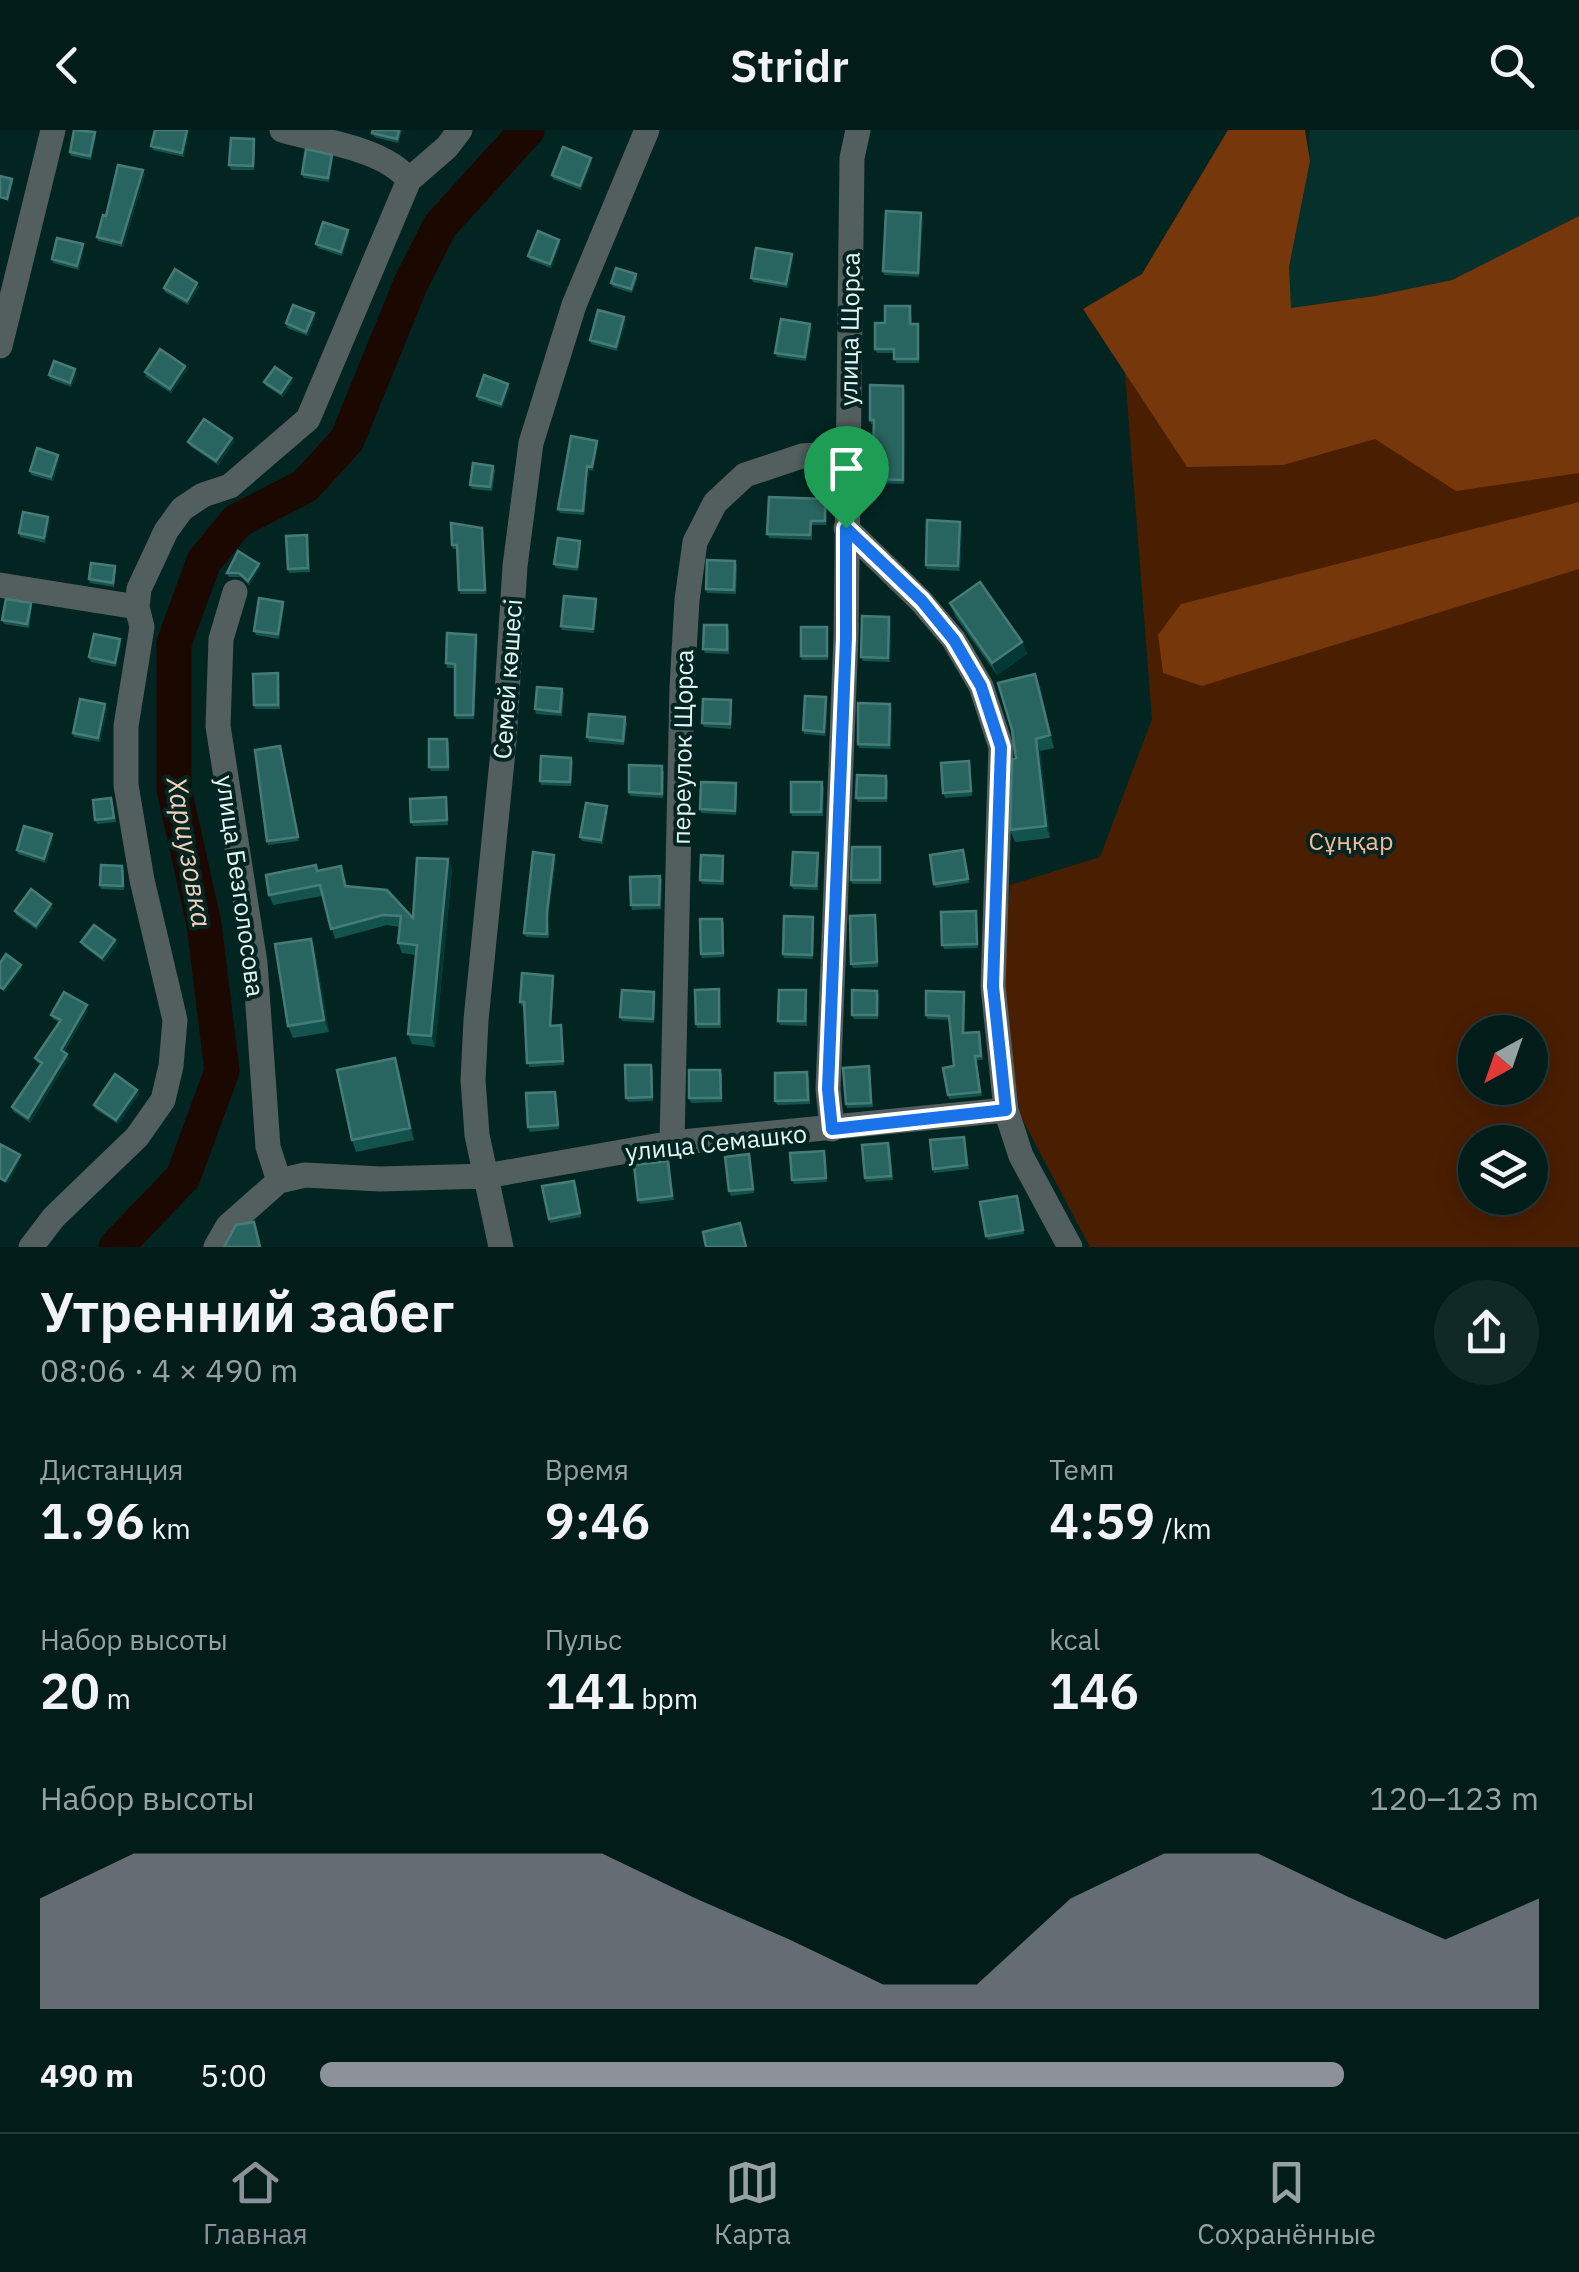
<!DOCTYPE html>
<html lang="ru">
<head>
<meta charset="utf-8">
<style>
	body { margin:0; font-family:"IBM Plex Sans",sans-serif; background:#102927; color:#f1f3f6; height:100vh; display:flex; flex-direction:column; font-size:38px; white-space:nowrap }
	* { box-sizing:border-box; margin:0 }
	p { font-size:32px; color:#96a1a2 }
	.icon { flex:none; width:55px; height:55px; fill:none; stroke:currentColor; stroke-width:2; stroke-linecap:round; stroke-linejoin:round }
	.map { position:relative; height:1117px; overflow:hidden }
	.drawer { display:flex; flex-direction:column; background:#021c1a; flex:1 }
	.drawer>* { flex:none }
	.needle { width:65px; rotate:220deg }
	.fabs { position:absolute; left:1458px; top:885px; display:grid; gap:20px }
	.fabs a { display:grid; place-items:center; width:90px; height:90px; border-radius:50%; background:#021c1a; box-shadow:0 5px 25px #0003,0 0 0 2px #233a39; font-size:50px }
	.pin { position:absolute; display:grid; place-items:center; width:85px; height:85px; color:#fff; margin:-102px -42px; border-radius:50% 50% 50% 0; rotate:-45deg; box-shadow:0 0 10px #0007 }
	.pin .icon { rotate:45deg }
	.round { display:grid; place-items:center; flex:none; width:105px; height:105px; border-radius:52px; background:#102927 }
	.overview { display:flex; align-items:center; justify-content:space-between; height:170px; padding:0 40px }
	h1 { font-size:55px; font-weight:600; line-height:75px }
	.stats { display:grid; grid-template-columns:repeat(3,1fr); gap:15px; height:170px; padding:10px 40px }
	.stats div { display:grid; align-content:center }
	.stats b { font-size:50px; font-weight:600 }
	.stats small { font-size:28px; font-weight:400 }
	.stats p { font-size:28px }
	.chart { height:280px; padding:20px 40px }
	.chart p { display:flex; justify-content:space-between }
	.chart svg { width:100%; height:180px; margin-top:10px; fill:#8c9099; opacity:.7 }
	ul { padding:0 40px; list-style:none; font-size:32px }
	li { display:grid; grid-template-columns:160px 120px 1fr; align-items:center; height:75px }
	li i { height:25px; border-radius:12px; background:#8c9099 }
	header { display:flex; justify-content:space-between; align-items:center; height:130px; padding:0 40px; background:#021c1a; font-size:45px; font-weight:600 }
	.menu { display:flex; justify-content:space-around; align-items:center; height:140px; border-top:2px solid #233a39; background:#021c1a; font-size:28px; color:#96a1a2 }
	.menu a { display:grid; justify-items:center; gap:5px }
	.menu .selected { color:#8c9099 }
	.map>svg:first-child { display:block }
	.built { fill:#05302c }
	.green { fill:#4a1e00; fill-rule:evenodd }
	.forest { fill:#76370a }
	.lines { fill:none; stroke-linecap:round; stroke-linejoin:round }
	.river { stroke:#1b0800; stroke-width:35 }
	.minor { stroke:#525f5e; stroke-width:25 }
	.wall { fill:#13534e }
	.shaded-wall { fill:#033935 }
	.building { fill:#296560; stroke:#467c77; stroke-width:2.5 }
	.route-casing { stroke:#fff; stroke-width:20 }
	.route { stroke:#1a73e8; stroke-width:12 }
	.labels { text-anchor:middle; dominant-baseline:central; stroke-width:8; stroke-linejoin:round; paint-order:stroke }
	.street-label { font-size:25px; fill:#e4f6f3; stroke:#032522 }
	.park-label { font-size:25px; fill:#f4ba9a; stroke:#032522 }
	.water-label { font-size:28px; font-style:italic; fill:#f7d0ba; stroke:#032522 }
</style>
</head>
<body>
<header><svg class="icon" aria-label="back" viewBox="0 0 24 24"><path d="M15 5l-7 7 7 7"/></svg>Stridr<svg class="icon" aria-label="search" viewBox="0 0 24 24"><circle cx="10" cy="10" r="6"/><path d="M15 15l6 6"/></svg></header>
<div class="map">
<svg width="1579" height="1117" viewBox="0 0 1579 1117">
	<rect width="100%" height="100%" fill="#032522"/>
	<!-- built -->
	<path class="built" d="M1309 0H1579V86L1452 150 1375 166 1290 178 1289 137 1310 31Z"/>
	<!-- green -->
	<path class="green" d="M1579 105V1117H1090L1020 985 1001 853 1010 755 1100 727 1152 589 1122 205 1458 166ZM1475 902H1530V958H1475ZM1475 1012H1530V1068H1475Z"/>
	<!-- forest -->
	<path class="forest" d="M1228 0H1305L1310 31 1289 137 1291 178 1375 166 1452 150 1579 86V343L1456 361 1375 309 1283 335 1187 337 1083 179 1142 144Z
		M1579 372V439L1202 556 1163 543 1158 505 1181 474Z"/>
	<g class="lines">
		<!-- river -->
		<path class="river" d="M116 1117 183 1047 222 941 204 794 174 659V513L204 431 237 391 305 356 347 310 411 153 440 96 527 0"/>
		<!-- minor -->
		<path class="minor" d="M282 0C320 11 384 18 409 50
			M0 216 53 0
			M846 398 921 471 954 510 981 556 1001 617 993 856 1006 980 1021 1026 1070 1117
			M0 455 137 477
			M235 462 221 509 218 596 255 833 268 1017 279 1051
			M832 999 828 959 846 507 852 28 858 0
			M672 1013 682 557 687 470 695 412 715 373 745 345 802 326 847 323
			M31 1117 54 1087 137 1007 163 970 171 936 175 890 142 750 126 655V596L142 497 137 477 139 459 166 401 182 379 203 365 230 356 308 289 409 50 447 17 460 0
			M216 1117 228 1096 279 1051 305 1045 380 1049 486 1046 672 1013 1006 980
			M501 1117 477 1005 473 950 476 890 504 611 515 436 531 313 574 175 647 0"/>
	</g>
	<!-- wall -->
	<path class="wall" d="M155 0H189L184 27 153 20 151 16Z
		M373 0H402L398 13 374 7Z
		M96 6 91 30 71 26 70 22Z
		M255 13 254 40H231L229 35Z
		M333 29 329 52 304 48 302 44Z
		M592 32 581 60 553 49 552 45Z
		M145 44 123 117 98 111 97 107 106 86Z
		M923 87 919 147 884 145 883 141Z
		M349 104 342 126 318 118 316 114Z
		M559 110 560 114 551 138 530 130 528 126Z
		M83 114 84 118 79 140 53 133 52 129Z
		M792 124 793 129 788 158 753 152 751 148Z
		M636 144 637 149 632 163 613 157 611 153Z
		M197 153 199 157 188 175 165 162 164 158Z
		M911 181 912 194H918L919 199V233H896L894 223H877L875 219 885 193Z
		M315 187 308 206 287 198 286 193Z
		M624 187 626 191 617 221 591 214 590 210Z
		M810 194 812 198 806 231 777 227 775 223Z
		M185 236 187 240 171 263 146 247 145 242Z
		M77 243 71 257 50 249 49 245Z
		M264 252H293L283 267 266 256Z
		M510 258 502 278 478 270 477 266Z
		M905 260 904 354 873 353 872 349 874 294H871L870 290Z
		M232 308 234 312 218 335 190 316 188 312Z
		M598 315 593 341 589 340 584 385 560 383 558 379Z
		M58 325 59 329 53 351 31 345 30 341Z
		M493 336 495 340 492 361 472 359 470 355Z
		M827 373 826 395H812V410L769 408 767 404Z
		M50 391 45 413 20 407 19 403Z
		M962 396 960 441 927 439 926 435Z
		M482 398 486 464H460L458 419H453L452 415Z
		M307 405 310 442 289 443 288 439Z
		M580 411 581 415 578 441 556 438 554 434Z
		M735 431 737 435 736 464 707 463 706 459Z
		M115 436 116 440 114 457 90 453 89 449Z
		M260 438 249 455 241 447H229L227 443Z
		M596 469 597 473 594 503 562 500 561 496Z
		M31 473 32 477 29 498 4 494 2 490Z
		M950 473 1022 512 1027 524 997 545 955 486Z
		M284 476 279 509 256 505 254 501Z
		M891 491 890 532 863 531 861 527Z
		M827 497 828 501V530H802L801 526Z
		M729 499V524L705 523 703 519Z
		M476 505 478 509 474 589H456L455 585V538H447L446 533Z
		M121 513 116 537 91 532 89 527Z
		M279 547 280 579H255L254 575Z
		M1040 556 1054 618 1040 621 1050 708 1015 712 1010 700 1016 628Z
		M562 559 564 563 562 586 536 584 535 579Z
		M826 567 827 571 826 606 804 604 803 600Z
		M731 570 732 574 731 599 704 597 702 593Z
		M105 574 107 579 100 612 74 607 73 603Z
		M892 578 891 619 859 618 858 614Z
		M627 592 624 615 589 612 587 607Z
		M447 609 449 613V641H431L429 637Z
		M280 616 299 711 268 715 267 711Z
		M571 628 573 632 571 656 541 655 540 651Z
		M969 631 972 666 945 668 943 663Z
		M664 641 663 668 630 666 629 662Z
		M888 650 887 672H858L856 668Z
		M824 656 823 686H792L791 682Z
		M737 658 736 685 701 683 700 679Z
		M446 667 448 695 413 696 411 692Z
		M111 668 116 692 97 694 95 690Z
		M608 680 603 714 582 711 580 707Z
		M53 709 46 733 18 724 17 720Z
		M963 720 969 753 936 758 934 754Z
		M881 721V754H852L851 750Z
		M554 725 556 729 548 787 549 808 526 807 524 803Z
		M819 727 818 760 793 759 791 755Z
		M448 729 452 740 435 917 412 914 408 904 416 825 402 823 398 813 400 797 387 795 335 809 322 766 273 775 269 765 316 735 318 741 345 747 347 756 413 788Z
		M724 730V755L702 754 700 750Z
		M124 741V760L101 759 100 755Z
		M660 746 662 750 661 779 632 780 631 775Z
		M53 778 37 800 16 785 15 781Z
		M976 781 978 818 944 819 942 815Z
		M875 785 878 837 853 838 851 834Z
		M722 789 724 793V827L702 828 701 824Z
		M814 791 813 829 784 828 783 824Z
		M115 810 117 815 104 832 83 816 81 812Z
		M315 821 329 902 293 908 288 896Z
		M553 846 554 850 551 896 562 900 564 935 529 937 524 876H522L520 872Z
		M806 860 807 864V896L780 895 778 891Z
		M877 861 879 865 878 889H854L852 885Z
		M720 863 721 898H697L696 894Z
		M655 866 654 893 622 891 620 887Z
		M965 867 964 903 979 902 980 906 983 930H976L982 966 949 969 948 965 954 936 950 890 927 889 926 885Z
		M88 880 64 922 69 928 30 993 13 981 12 977 41 935 37 932 35 928 59 892 53 889 51 885Z
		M653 939V971L628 972 626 968Z
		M399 940 414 1010 356 1022 352 1010Z
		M720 940 722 944V972L691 973 689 968Z
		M870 941 873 977 847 978 846 974Z
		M809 946 810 974 777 975 775 971Z
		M137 960 139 964 118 994 95 979 94 975Z
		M555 962 559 999 530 1002 528 997Z
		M964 1007 969 1039 934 1043 933 1039Z
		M890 1017 893 1050 866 1052 865 1048Z
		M824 1021 827 1052 794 1054 792 1050Z
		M750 1028 754 1063 731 1066 729 1061Z
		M668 1031 674 1070 640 1074 638 1070Z
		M576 1055 581 1087 550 1093 549 1089Z
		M1018 1070 1024 1104 988 1110 986 1106Z"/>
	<!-- shaded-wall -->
	<path class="shaded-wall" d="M187 0H189L184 27 182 23Z
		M95 2 96 6 91 30 90 26Z
		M332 25 333 29 329 52 328 48Z
		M591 28 592 32 581 60 580 56Z
		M143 40 145 44 123 117 121 113Z
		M12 49 13 53 8 73 7 69Z
		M921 83 923 87 919 147 918 143Z
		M348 100 349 104 342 126 341 122Z
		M559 110 560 114 551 138 550 134Z
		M83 114 84 118 79 140 77 136Z
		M792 124 793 129 788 158 786 154Z
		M197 153 199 157 188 175 187 171Z
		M314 183 315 187 308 206 306 202Z
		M624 187 626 191 617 221 616 217Z
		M810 194 812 198 806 231 805 227Z
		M185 236 187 240 171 263 170 259Z
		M75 239 77 243 71 257 70 253Z
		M291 248 293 252 283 267 281 263Z
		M508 254 510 258 502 278 501 274Z
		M903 256 905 260 904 354 903 350Z
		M232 308 234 312 218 335 216 331Z
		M597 311 598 315 593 341 592 337Z
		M58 325 59 329 53 351 51 347Z
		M587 336 589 340 584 385 583 381Z
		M48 387 50 391 45 413 44 408Z
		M960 392 962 396 960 441 958 436Z
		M482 398 483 402 486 464 485 460Z
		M580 411 581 415 578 441 577 437Z
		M259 434 260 438 249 455 248 451Z
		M596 469 597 473 594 503 593 499Z
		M283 472 284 476 279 509 278 504Z
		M889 487 891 491 890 532 888 528Z
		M476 505 478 509 474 589 473 585Z
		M120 509 121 513 116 537 115 533Z
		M1022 512 1027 524 997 545 992 533Z
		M1035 544 1040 556 1054 618 1050 605Z
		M826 567 827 571 826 606 824 602Z
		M105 574 107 579 100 612 98 608Z
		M890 574 892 578 891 619 889 615Z
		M1036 609 1040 621 1050 708 1046 696Z
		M607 676 608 680 603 714 601 710Z
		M52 704 53 709 46 733 44 729Z
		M554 725 556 729 548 787 549 808 547 782Z
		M448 729 452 740 435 917 431 906Z
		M51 774 53 778 37 800 36 796Z
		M813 787 814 791 813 829 812 825Z
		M311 809 315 821 329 902 324 890Z
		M115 810 117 815 104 832 102 828Z
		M21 835 22 839 4 863 3 859Z
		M553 846 554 850 551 900 550 896Z
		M964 862 965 867 964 907 963 903Z
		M87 875 88 880 62 924 61 920Z
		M67 924 69 928 30 993 28 988Z
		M395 928 399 940 414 1010 410 998Z
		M137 960 139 964 118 994 116 990Z
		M20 1025 21 1029 7 1055 5 1051Z"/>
	<!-- building -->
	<path class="building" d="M74 0 95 2 90 26 70 22Z
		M155 0H187L182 23 151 16Z
		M373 0H399L397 9 372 3Z
		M231 8 254 9 253 36 229 35Z
		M563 17 591 28 580 56 552 45Z
		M306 19 332 25 328 48 302 44Z
		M118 35 143 40 121 113 97 107 103 85 106 86Z
		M0 46 12 49 7 69 0 67Z
		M886 81 921 83 918 143 883 141Z
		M323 92 348 100 341 122 316 114Z
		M538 101 559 110 550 134 528 126Z
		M57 108 83 114 77 136 52 129Z
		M756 118 792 124 786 154 751 148Z
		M616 138 636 144 631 159 611 153Z
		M175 139 197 153 187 171 164 158Z
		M293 175 314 183 306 202 286 193Z
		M885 176H910V194H918V229H894V219H875V193H885Z
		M598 180 624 187 616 217 590 210Z
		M781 189 810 194 805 227 775 223Z
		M160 219 185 236 170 259 145 242Z
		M54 231 75 239 70 253 49 245Z
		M275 237 291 248 281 263 264 252Z
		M484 245 508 254 501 274 477 266Z
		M870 255 903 256V350L872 349 874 290H870Z
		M204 289 232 308 216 331 188 312Z
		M571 306 597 311 592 337 587 336 583 381 558 379Z
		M37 318 58 325 51 347 30 341Z
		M473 333 493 336 490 357 470 355Z
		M769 367 825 369V391H811L810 405 767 404Z
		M23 382 48 387 44 408 19 403Z
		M927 390 960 392 958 436 926 435Z
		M451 393 482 398 485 460H459L457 415H452Z
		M307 405 308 438 288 439 286 406Z
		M558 408 580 411 577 437 554 434Z
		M238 421 259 434 248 451 239 443H227Z
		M707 430 735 431 734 460 706 459Z
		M91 433 115 436 113 453 89 449Z
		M980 452 1022 512 992 533 950 473Z
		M564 466 596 469 593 499 561 496Z
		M259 468 283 472 278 504 254 501Z
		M6 469 31 473 27 494 2 490Z
		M862 486 889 487 888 528 861 527Z
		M704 495H727V520L703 519Z
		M801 497H827V526H801Z
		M447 503 476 505 473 585H455V534L446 533Z
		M94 504 120 509 115 533 89 527Z
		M278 543V575H254L253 544Z
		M1035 544 1050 605 1036 609 1046 696 1010 700 1012 629 1016 628 1012 600 998 553Z
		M537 557 562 559 560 582 535 579Z
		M805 566 826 567 824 602 803 600Z
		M80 569 105 574 98 608 73 603Z
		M703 569 731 570 730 594 702 593Z
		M858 573 890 574 889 615 858 614Z
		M589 584 625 587 623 611 587 607Z
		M429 609H447L448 637H429Z
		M280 616 298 707 267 711 255 620Z
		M541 626 571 628 570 652 540 651Z
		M969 631 971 661 943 663 941 633Z
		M629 635 662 636V664L629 662Z
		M857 645 886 646V668H856Z
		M701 652 736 653 735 681 700 679Z
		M791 652H822L821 682H791Z
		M446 667 447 690 411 692 410 669Z
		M111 668 114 688 95 690 93 670Z
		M586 673 607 676 601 710 580 707Z
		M24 696 52 704 44 729 17 720Z
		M852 717H880V750H851Z
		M963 720 968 749 934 754 930 725Z
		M533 722 554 725 547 782V804L524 803Z
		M793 722 818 723 816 756 791 755Z
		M701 725 723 726 722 751 700 750Z
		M417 728 448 729 431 906 408 904 417 815 398 813 401 786 383 785 331 799 320 755 269 765 266 745 316 735 317 741 341 736 345 756 387 760 413 788Z
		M101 735 122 736 123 756 100 755Z
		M660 746 659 775H631L630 747Z
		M31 759 51 774 36 796 15 781Z
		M976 781 977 814 942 815 941 782Z
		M875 785 877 832 851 834 850 786Z
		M784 786 813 787 812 825 783 824Z
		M700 789H722L723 823 701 824Z
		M94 795 115 810 102 828 81 812Z
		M311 809 324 890 288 896 275 814Z
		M6 824 21 835 3 859 0 857V833Z
		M522 843 553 846 550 896 561 895 563 931 527 933 524 872H520Z
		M719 859V894H696L695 860Z
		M622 860 654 862 653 889 620 887Z
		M779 860H806L805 891H778Z
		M852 860 877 861V885H852Z
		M926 861 964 862 963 903 979 902 981 926H975L980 962 948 965 943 938 954 936 949 886 926 885Z
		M64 862 87 875 61 920 67 924 28 988 12 977 42 933 35 928 61 890 51 885Z
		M395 928 410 998 352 1010 337 940Z
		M625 935H651L652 967 626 968Z
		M869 936 871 973 846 974 843 938Z
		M689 940H720L721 968H689Z
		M807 942 808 970 775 971V943Z
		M115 944 137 960 116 990 94 975Z
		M555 962 558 995 528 997 526 963Z
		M964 1007 967 1035 933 1039 930 1010Z
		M888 1013 891 1046 865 1048 862 1015Z
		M0 1014 20 1025 5 1051 0 1048Z
		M824 1021 826 1048 792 1050 790 1023Z
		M749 1024 753 1059 729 1061 725 1027Z
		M668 1031 672 1066 638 1070 634 1035Z
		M574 1051 580 1083 549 1089 542 1056Z
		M1017 1066 1023 1100 986 1106 980 1072Z
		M254 1092 260 1117H224L236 1095Z
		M740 1093 746 1117H706L703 1102Z"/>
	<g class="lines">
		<!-- route casing -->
		<g class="route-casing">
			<path id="route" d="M846 398 922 471 954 510 981 556 1001 617 993 856 1006 980 832 999 828 959 846 508Z"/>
		</g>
		<!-- route -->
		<use href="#route" class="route"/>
	</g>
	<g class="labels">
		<!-- street labels -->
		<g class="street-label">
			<text transform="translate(849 199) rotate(-89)">улица Щорса</text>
			<text transform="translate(507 549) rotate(-86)">Семей көшесі</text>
			<text transform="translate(682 617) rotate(-89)">переулок Щорса</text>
			<text transform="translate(241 756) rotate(82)">улица Безголосова</text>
			<text transform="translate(716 1012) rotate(-6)">улица Семашко</text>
		</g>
		<!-- park labels -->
		<g class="park-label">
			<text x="1351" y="710">Сұңқар</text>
		</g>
		<!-- water labels -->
		<g class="water-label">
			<text transform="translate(190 722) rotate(80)">Хариузовка</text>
		</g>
	</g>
</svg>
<div class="fabs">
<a><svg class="needle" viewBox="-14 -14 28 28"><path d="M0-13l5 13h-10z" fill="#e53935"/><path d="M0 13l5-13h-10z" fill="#96a1a2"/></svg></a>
<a><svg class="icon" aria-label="layers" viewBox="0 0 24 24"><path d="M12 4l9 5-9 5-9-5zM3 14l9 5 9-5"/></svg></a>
</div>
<div class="pin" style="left:846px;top:398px;background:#1e9e55"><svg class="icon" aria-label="arrive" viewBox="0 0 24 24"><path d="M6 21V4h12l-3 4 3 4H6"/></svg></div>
</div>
<section class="drawer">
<div class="overview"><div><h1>Утренний забег</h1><p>08:06 · 4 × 490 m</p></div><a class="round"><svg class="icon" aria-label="share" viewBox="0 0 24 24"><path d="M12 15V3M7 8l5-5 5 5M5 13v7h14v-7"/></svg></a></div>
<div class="stats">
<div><p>Дистанция</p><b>1.96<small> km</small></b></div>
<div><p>Время</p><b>9:46</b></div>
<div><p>Темп</p><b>4:59<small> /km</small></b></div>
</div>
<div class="stats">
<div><p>Набор высоты</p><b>20<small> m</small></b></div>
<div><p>Пульс</p><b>141<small> bpm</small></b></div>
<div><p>kcal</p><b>146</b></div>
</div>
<div class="chart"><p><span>Набор высоты</span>120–123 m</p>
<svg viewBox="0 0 160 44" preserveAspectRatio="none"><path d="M0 44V17L10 6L20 6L30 6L40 6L50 6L60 6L70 17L80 27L90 38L100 38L110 17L120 6L130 6L140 17L150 27L160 17V44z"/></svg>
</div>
<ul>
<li><b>490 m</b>5:00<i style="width:84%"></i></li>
</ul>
</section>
<nav class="menu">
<a class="selected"><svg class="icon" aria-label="home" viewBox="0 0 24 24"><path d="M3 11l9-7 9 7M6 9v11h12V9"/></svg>Главная</a>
<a><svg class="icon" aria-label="map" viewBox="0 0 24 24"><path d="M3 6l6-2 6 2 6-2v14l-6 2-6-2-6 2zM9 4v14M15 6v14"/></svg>Карта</a>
<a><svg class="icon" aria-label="saved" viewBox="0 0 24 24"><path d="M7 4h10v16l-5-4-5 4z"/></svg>Сохранённые</a>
</nav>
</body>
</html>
